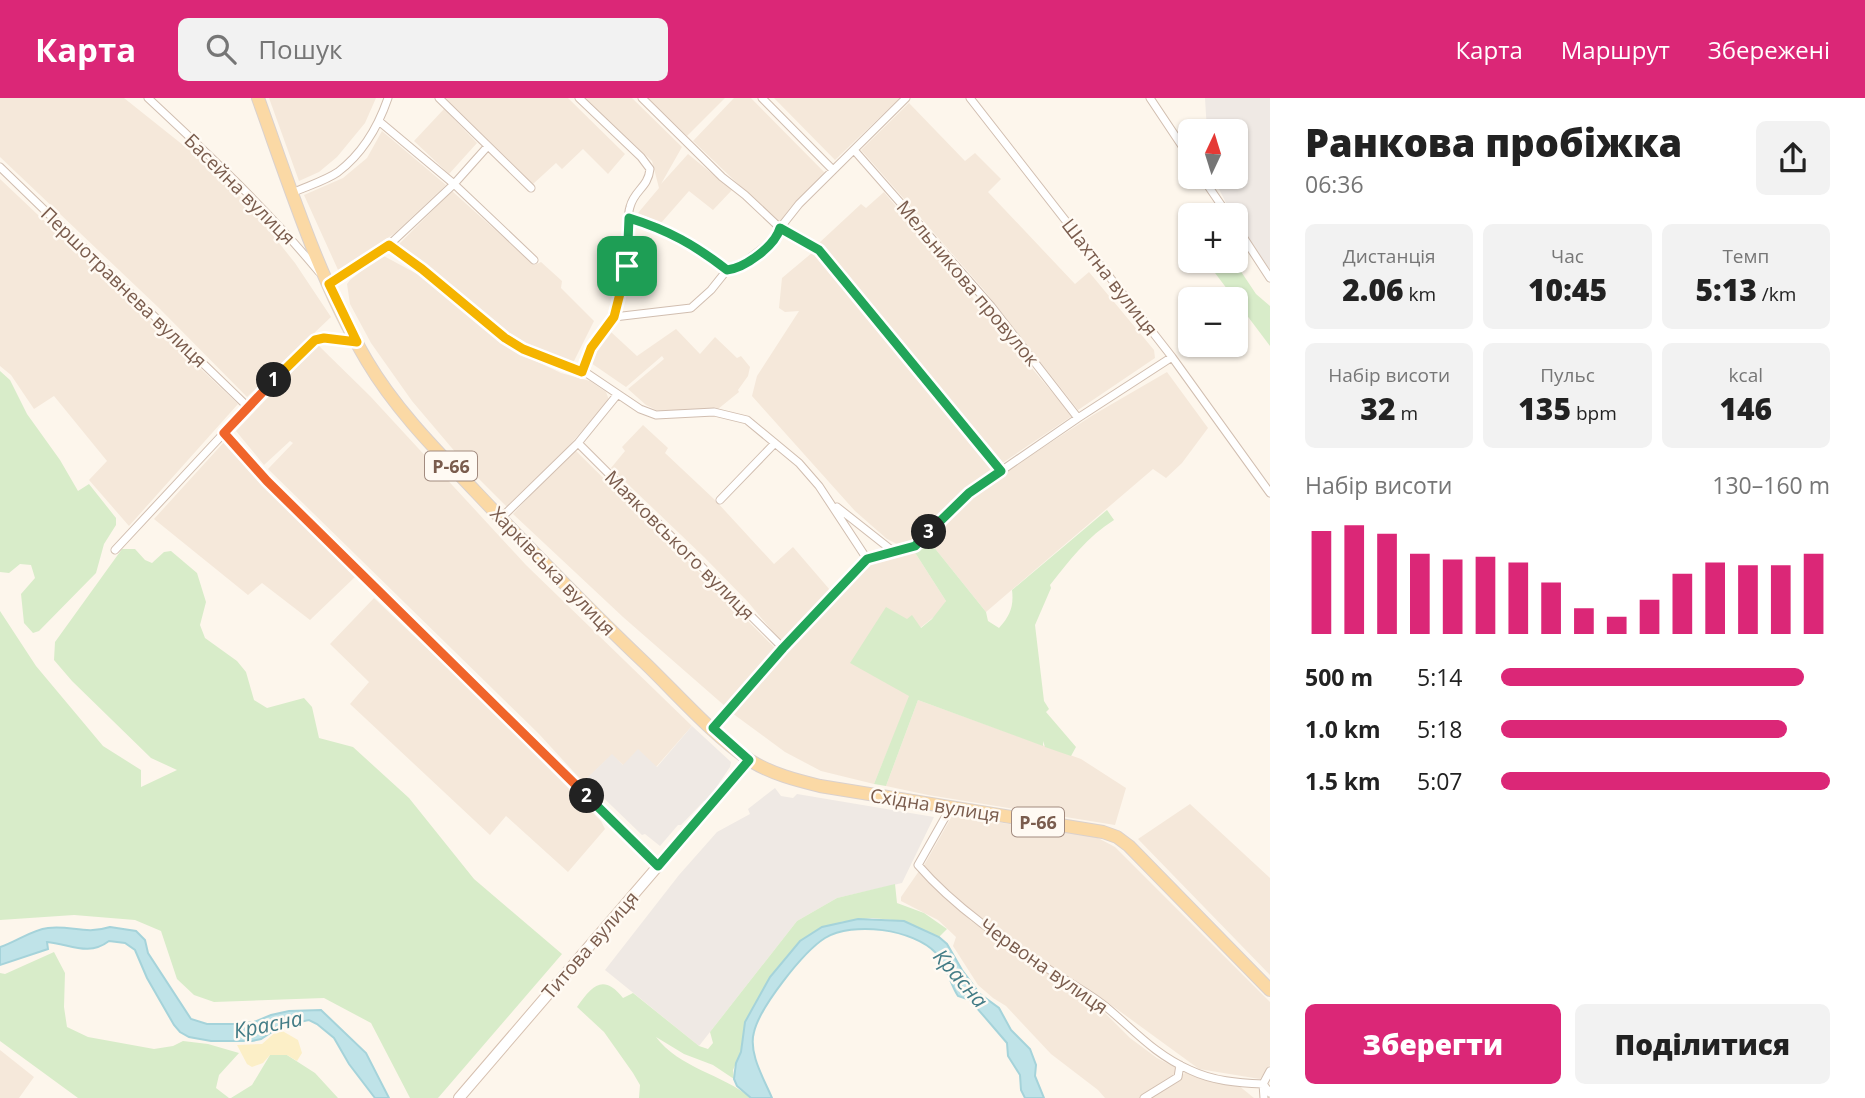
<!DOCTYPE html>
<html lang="uk">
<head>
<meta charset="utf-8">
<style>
	body { margin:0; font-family:"Open Sans",sans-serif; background:#f2f2f2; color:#222; height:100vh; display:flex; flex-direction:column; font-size:26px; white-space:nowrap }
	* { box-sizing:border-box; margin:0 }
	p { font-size:23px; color:#767676 }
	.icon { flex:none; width:38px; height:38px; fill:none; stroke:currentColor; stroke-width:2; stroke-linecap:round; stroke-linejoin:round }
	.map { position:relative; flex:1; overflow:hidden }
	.drawer { display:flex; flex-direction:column; background:#fff; width:595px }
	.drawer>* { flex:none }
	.needle { width:46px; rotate:4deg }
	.fabs { position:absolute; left:1178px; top:21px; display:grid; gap:14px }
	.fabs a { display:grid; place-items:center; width:70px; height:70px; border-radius:10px; background:#fff; box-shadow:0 2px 5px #0004; font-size:35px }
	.pin { position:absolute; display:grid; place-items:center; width:60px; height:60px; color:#fff; margin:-30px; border-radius:14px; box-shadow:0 4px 10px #0006 }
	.km { position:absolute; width:35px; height:35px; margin:-18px; border-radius:50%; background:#222; color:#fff; font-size:19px; line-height:35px; text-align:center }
	.round { display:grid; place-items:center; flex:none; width:74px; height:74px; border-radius:10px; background:#f2f2f2 }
	.summary { display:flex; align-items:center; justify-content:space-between; height:119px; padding:0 35px }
	h1 { font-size:38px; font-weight:800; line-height:52px }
	.metrics { display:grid; grid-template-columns:repeat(3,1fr); gap:10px; height:119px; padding:7px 35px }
	.metrics div { display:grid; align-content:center; border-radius:10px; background:#f2f2f2; text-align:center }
	.metrics b { font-size:30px; font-weight:800 }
	.metrics small { font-size:19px; font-weight:400 }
	.metrics p { font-size:19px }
	.chart { height:196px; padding:14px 35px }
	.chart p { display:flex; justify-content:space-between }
	.chart svg { width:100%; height:126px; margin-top:7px; stroke:#db2777; stroke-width:6 }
	.button { display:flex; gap:14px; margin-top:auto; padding:14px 35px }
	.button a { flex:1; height:80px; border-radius:10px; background:#db2777; color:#fff; font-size:28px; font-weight:800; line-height:80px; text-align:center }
	.button a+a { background:#f2f2f2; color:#222 }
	ul { padding:0 35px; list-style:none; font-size:23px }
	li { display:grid; grid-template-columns:112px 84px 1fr; align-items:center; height:52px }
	li i { height:18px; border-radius:9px; background:#db2777 }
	header { display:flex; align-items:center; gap:42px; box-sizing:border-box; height:98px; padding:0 35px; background:#db2777; color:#fff }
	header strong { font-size:33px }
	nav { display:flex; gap:38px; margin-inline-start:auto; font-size:24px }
	.search { width:490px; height:63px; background:#f2f2f2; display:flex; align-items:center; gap:18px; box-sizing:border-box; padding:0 24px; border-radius:10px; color:#767676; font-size:26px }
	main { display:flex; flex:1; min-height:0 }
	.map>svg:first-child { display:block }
	.residential { fill:#f5e8da }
	.industrial { fill:#efe9e4 }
	.green { fill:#d8ecc9 }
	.sand { fill:#fcefc7 }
	.water { fill:#bfe3e8; stroke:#a5d3da; stroke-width:2 }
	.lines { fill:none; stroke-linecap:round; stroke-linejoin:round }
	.street-casing { stroke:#d1beb0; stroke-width:9 }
	.secondary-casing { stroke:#d6c0b0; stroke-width:12 }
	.primary-casing { stroke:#dad1cd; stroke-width:14 }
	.street { stroke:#fff; stroke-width:7 }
	.secondary { stroke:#fff; stroke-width:10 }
	.primary { stroke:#fbd9a5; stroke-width:12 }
	.split-1-casing { stroke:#fff; stroke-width:14 }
	.split-2-casing { stroke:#fff; stroke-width:14 }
	.split-3-casing { stroke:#fff; stroke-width:14 }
	.split-4-casing { stroke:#fff; stroke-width:14 }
	.split-1 { stroke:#f5b400; stroke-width:9 }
	.split-2 { stroke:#f0652b; stroke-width:9 }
	.split-3 { stroke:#22a559; stroke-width:9 }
	.split-4 { stroke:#22a559; stroke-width:9 }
	.labels { text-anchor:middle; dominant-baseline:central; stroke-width:5; stroke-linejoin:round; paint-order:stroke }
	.shield { fill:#fffaf3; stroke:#a28b7f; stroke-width:2 }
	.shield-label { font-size:18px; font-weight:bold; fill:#7a5c4d }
	.street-label { font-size:19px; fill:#7a5c4d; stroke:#fffaf3 }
	.water-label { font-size:21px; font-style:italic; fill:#437c86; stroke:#fffaf3 }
</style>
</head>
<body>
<header>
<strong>Карта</strong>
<div class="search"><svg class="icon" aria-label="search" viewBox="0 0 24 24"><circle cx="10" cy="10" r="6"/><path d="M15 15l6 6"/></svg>Пошук</div>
<nav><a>Карта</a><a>Маршрут</a><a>Збережені</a></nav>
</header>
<main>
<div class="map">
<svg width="1270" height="1000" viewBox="0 0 1270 1000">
	<rect width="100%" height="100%" fill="#fdf6ec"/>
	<!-- residential -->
	<path class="residential" d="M0 0H124L193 55 248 106 295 165 331 219 247 299 159 210 0 59Z
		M269 0H376L365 25 337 59 319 74 299 83Z
		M445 0H568L625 56 608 76 583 51 562 71 556 65 533 86Z
		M585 0H632L682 49 661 86 688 56 732 92 713 112 689 93 661 125 638 115 659 90 652 63Z
		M648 0H725L687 38Z
		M734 0H751L825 75 790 110 779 125 693 43Z
		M774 0H900L835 62Z
		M909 5 965 63 975 55 1001 81 988 94 1075 186 1089 174 1154 252 1155 260 1078 312 984 192 861 52Z
		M444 11 477 45 449 76 414 43Z
		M382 33 446 87 395 135 339 174 304 97 343 80 367 60Z
		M0 81 238 306 129 428 89 382 107 363 54 298 34 311 11 277 0 268Z
		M452 93 534 167 541 164 562 183 561 190 594 223 573 265 526 248 489 221 399 146Z
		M884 94 1072 318 1001 366 819 145 861 106 866 110Z
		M813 154 987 362 991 373 931 422 912 444 903 449 887 441 855 413 752 298 757 278 799 213 785 214 779 210 782 180Z
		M382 157 419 177 478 226 515 253 561 275 590 283 606 294 609 302 567 350 507 409 473 375 412 303 371 245 350 206 347 186 350 182Z
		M676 231 700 256 715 239 737 260 741 258 750 269 748 278 738 292 739 294 718 311 658 313 646 307 628 291 664 261 662 258 626 289 591 265 602 241 611 234 637 258Z
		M318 247 370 298 526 467 692 628 656 669 623 667 612 657 583 684 539 636 268 371 293 345 290 343 264 367 236 333Z
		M1167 274 1208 330 1182 365 1166 380 1153 371 986 514 929 443 951 417 985 387 1093 317Z
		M643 327 668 350 665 355 715 402 774 466 793 449 830 492 783 546 748 504 704 459 611 370 625 353 622 349Z
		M225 343 256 378 355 479 310 522 262 485 248 497 154 421Z
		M574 351 776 551 726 609 623 519 513 416Z
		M914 453 946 503 939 515 920 530 910 598 874 686 821 673 785 654 732 615 862 469Z
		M374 500 469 590 601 723 605 731 568 774 506 718 490 737 350 606 369 584 330 546Z
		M918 602 1081 661 1126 690 1115 727 928 697 886 688Z
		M1190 706 1270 780V877L1138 741Z
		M952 718 1087 737 1098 740 1115 749 1270 904V967L1260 981 1199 971 1103 901 1011 842 965 807 923 769Z
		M919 773 971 823 1101 911 1130 940 1157 960 1176 970V976L1141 1000H1105L1098 992 1051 956 1006 908 993 900 978 887 953 848 956 839 938 822 901 803V799Z
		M0 952 34 979 19 1000H0Z
		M1186 974 1207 981 1238 987 1254 1000H1146L1178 981Z"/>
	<!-- industrial -->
	<path class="industrial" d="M1205 0H1270V172L1236 121V117H1233L1228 109 1213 79H1236V33H1207Z
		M692 628 731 664 730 669 707 703H704L681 727H678L660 748 645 736 642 737 585 682 612 656 623 667 638 651 657 669Z
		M775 690 781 698 793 700 797 696 934 719 902 785 837 800 797 823 699 948 605 872 679 777 717 734 750 716 748 711Z"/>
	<!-- green -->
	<path class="green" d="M1206 163H1234L1256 196 1270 208V248Z
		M0 273 10 282 27 316 60 362 78 393 89 386 116 420V427L104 446 96 475 39 533 33 535 24 525 21 496 35 480 31 467 20 466 9 475 0 474Z
		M1107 412 1114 422C1088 438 1069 463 1050 487L1051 490 1035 527 1044 603 1049 611 1046 614 1076 649 1071 658 1045 649 1043 643V648L918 602 886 688 874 686 909 598 850 565 886 509 907 521 912 517 921 530 932 521 946 503 914 453 929 443 986 514 988 523 999 530C1010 518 1014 508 1012 492Z
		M122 451H135L145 462 152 465 164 454 171 453 197 475 206 504 200 527 205 540 237 563 246 574 254 602 267 610 304 600 312 609 319 640 353 649 409 700 474 781 562 856 438 1000H410L371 925 324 900 214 904 194 897 177 881 161 833 135 822 74 817 0 822V513L36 568 103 648 141 672V689L177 672 151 660 72 583 54 562 55 544Z
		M895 786 897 805 924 815 947 831 939 839 904 823 872 820 840 824 770 879 746 922 741 954 733 972 734 981 713 967 684 956 656 939C679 970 722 976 751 1000H639L640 987 633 975 604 934 577 909C592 888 603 875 623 900L633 895 699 948 708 951 713 945 710 934 797 823 837 800Z
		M54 854 65 875 64 909 67 929 88 939 154 951 173 948 183 943 208 946 239 955 219 977 216 990 229 1000H78L0 943V875L5 876Z
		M270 957H287L315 975 338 1000H231L252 987Z"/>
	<!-- sand -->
	<path class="sand" d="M279 931 298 942 302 955 297 963 287 957H270L263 965 252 969 247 966 237 947 262 946Z"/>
	<!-- water -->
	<path class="water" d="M858 821 904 823 939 839 947 846 962 872 980 896 999 910 1011 932 1030 951 1036 967 1035 978 1044 1000H1025L1021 992 1020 977 1008 958 1007 945 970 902 958 898C949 884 947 867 936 855 913 831 853 823 825 840 803 854 760 909 754 934 748 955 764 981 772 1000H751L737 988 734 981 736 965 741 954 745 924 770 879 800 843 822 829Z
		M110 829 136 833 145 842 148 855 191 921 207 926H236L254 924 271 917 289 913 321 912 366 955 389 1000H375L349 966 334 940 317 926 309 922 281 928 261 941 252 943H211L189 939 180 934 174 927 147 880 135 852 125 845 109 843C88 859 70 846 47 844L48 851 0 867V849C16 844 31 832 48 830 71 827 85 837 110 829Z"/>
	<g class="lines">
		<!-- street casing -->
		<g class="street-casing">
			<path id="street" d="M148 0C207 55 267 111 319 174
				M439 0 531 90
				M579 0 641 59 650 71C648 90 634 92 630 109 626 121 630 135 629 148 628 172 620 196 614 219
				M642 0 722 79 745 97 780 130 819 152 1001 373
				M762 0 833 72
				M970 0 1172 259 1270 395
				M1150 0 1190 60
				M380 24 454 86 534 162
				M854 52 991 208 1078 320
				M0 69 248 309
				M1202 79 1228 117
				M292 95C307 88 325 83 338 74 363 55 378 29 388 0
				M629 120C668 132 695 147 727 172
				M1236 128 1270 180
				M389 147 422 171 505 240 540 259 588 276 640 311 656 317 714 314 747 322 799 365 819 388 867 461
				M326 183 329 186 389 147 454 86 487 49
				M582 274 591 250 614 219 691 210 711 192 727 172 736 171 777 139 780 130 799 106 906 0
				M224 335 267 383 658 768
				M578 345 783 550
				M720 402 775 345
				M837 409 894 454
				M501 420 578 345 617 297
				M115 452 224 335 315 242 324 240 356 244
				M867 461 915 448 969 395 1078 320 1172 259
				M713 630 783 550 867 461
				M951 709 918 767C957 812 1007 844 1056 876 1072 886 1090 896 1105 908 1134 932 1154 956 1190 972 1213 983 1238 985 1263 986L1264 1000
				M1270 973 1263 986 1270 995
				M1144 1000 1178 979 1180 967"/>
		</g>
		<!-- secondary casing -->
		<g class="secondary-casing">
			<path id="secondary" d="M459 1000 749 662"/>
		</g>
		<!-- primary casing -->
		<g class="primary-casing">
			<path id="primary" d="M258 0C290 89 319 182 367 263 396 312 437 353 475 393 531 452 587 510 646 566 678 597 715 639 751 663 772 676 796 682 820 688L1103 734 1117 739 1129 748 1270 892"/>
		</g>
		<!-- street -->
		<use href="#street" class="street"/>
		<!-- secondary -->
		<use href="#secondary" class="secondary"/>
		<!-- primary -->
		<use href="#primary" class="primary"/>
	</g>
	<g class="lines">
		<!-- split-1 casing -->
		<g class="split-1-casing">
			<path id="split-1" d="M274 282 315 242 324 240 357 244 329 186 389 147 422 171 505 240 523 251 582 274 591 250 614 219 627 168"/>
		</g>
		<!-- split-2 casing -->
		<g class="split-2-casing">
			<path id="split-2" d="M274 282 224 335 267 383 587 698"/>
		</g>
		<!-- split-3 casing -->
		<g class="split-3-casing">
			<path id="split-3" d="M587 698 658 768 749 662 713 630 783 550 867 461 915 448 929 434"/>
		</g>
		<!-- split-4 casing -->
		<g class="split-4-casing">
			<path id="split-4" d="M627 168 629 120C668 132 695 147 727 172 745 170 775 148 780 130L819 152 1001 373 969 395 929 434"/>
		</g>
		<!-- split-1 -->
		<use href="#split-1" class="split-1"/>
		<!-- split-2 -->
		<use href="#split-2" class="split-2"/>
		<!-- split-3 -->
		<use href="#split-3" class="split-3"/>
		<!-- split-4 -->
		<use href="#split-4" class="split-4"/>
	</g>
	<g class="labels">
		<!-- shield labels -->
		<g class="shield">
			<rect x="425" y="353.5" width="52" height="29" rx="5"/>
			<rect x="1012" y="709.5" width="52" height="29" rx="5"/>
		</g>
		<g class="shield-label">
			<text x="451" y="368">Р-66</text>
			<text x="1038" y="724">Р-66</text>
		</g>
		<!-- street labels -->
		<g class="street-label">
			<text transform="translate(240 91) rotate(45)">Басейна вулиця</text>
			<text transform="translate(1110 179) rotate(52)">Шахтна вулиця</text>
			<text transform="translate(968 185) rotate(50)">Мельникова провулок</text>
			<text transform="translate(124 189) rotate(44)">Першотравнева вулиця</text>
			<text transform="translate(680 447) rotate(45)">Маяковського вулиця</text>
			<text transform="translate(553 473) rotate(46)">Харківська вулиця</text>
			<text transform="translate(935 707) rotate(9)">Східна вулиця</text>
			<text transform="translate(590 847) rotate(-49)">Титова вулиця</text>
			<text transform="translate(1044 868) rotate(35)">Червона вулиця</text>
		</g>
		<!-- water labels -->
		<g class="water-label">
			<text transform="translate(961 880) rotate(49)">Красна</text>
			<text transform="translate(268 926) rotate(-11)">Красна</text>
		</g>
	</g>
</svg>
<div class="fabs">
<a><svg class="needle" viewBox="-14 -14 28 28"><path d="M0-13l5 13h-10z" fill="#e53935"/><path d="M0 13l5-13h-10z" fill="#767676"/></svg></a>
<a>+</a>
<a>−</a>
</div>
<div class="pin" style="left:627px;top:168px;background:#1e9e55"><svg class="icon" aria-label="arrive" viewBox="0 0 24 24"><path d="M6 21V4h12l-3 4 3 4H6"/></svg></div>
<b class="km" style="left:274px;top:282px">1</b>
<b class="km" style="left:587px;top:698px">2</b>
<b class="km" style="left:929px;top:434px">3</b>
</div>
<section class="drawer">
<div class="summary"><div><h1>Ранкова пробіжка</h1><p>06:36</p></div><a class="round"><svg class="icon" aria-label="share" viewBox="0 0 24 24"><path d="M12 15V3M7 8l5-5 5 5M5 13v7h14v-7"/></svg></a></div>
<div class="metrics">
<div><p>Дистанція</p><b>2.06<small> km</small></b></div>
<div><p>Час</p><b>10:45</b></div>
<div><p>Темп</p><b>5:13<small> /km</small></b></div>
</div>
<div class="metrics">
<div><p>Набір висоти</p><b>32<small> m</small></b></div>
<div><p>Пульс</p><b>135<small> bpm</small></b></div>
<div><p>kcal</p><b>146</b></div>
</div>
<div class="chart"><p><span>Набір висоти</span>130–160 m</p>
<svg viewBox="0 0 160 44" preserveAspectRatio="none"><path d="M5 44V8M15 44V6M25 44V9M35 44V16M45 44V18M55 44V17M65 44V19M75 44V26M85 44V35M95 44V38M105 44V32M115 44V23M125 44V19M135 44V20M145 44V20M155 44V16"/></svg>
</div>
<ul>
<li><b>500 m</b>5:14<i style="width:92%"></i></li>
<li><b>1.0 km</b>5:18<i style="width:87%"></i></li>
<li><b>1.5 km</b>5:07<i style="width:100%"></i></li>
</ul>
<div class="button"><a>Зберегти</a><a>Поділитися</a></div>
</section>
</main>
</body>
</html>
